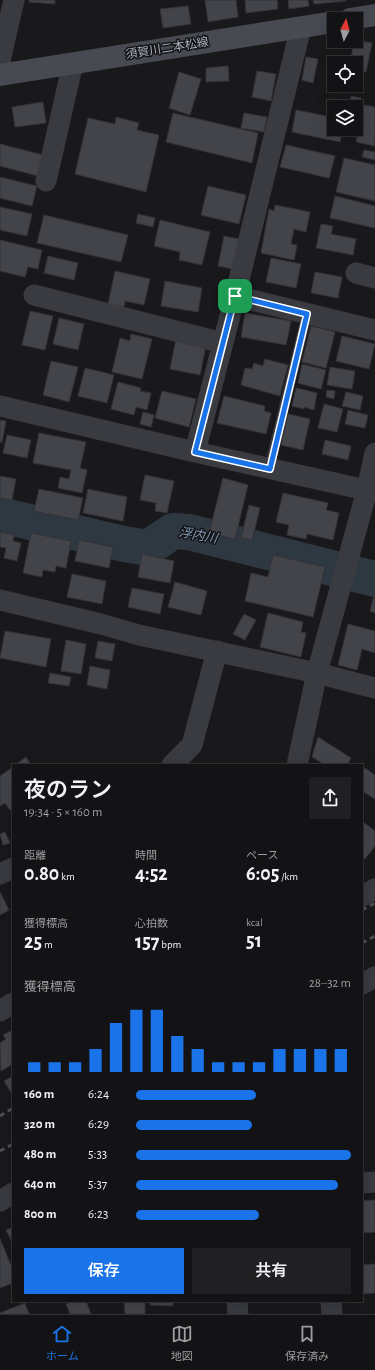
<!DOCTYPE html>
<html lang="ja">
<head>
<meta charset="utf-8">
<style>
	body { margin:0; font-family:"Alegreya Sans","Noto Sans JP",sans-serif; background:#202022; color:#f1f3f6; height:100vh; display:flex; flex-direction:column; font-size:15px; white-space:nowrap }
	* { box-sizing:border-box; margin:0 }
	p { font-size:13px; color:#9d9ea0 }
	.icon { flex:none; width:22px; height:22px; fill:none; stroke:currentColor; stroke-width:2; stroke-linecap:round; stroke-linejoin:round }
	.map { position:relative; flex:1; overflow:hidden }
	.side { position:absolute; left:12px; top:764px; width:351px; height:538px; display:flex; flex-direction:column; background:#131315; border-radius:0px; box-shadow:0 4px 16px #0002,0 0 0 1px #323234 }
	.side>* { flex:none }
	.needle { width:26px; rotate:6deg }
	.buttons { position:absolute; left:327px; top:12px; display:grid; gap:8px }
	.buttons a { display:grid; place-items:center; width:36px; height:36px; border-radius:0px; background:#131315; box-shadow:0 4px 16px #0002,0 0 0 1px #323234; font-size:20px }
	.pin { position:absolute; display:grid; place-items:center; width:34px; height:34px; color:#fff; margin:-17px; border-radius:8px; box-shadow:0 2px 6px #0006 }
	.round { display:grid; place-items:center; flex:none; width:42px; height:42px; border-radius:0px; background:#202022 }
	.summary { display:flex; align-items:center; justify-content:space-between; height:68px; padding:0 12px }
	h1 { font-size:22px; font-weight:600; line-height:30px }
	.metrics { display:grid; grid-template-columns:repeat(3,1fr); gap:6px; height:68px; padding:4px 12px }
	.metrics div { display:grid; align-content:center }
	.metrics b { font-size:20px; font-weight:600 }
	.metrics small { font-size:11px; font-weight:400 }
	.metrics p { font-size:11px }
	.chart { height:112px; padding:8px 12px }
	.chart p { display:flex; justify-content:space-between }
	.chart svg { width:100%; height:72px; margin-top:4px; stroke:#1a73e8; stroke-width:6 }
	.cta { display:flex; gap:8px; margin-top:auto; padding:8px 12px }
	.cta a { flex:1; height:46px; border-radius:0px; background:#1a73e8; color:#fff; font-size:16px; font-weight:600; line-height:46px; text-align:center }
	.cta a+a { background:#202022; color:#f1f3f6 }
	ul { padding:0 12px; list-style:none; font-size:13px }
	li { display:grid; grid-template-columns:64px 48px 1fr; align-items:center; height:30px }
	li i { height:10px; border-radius:5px; background:#1a73e8 }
	.menu { display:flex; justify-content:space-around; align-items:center; height:56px; border-top:1px solid #323234; background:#131315; font-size:11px; color:#9d9ea0 }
	.menu a { display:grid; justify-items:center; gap:2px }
	.menu .on { color:#1a73e8 }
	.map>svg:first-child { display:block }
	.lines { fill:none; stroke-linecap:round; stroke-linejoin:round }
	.river { stroke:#2e3841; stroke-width:36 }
	.building { fill:#434449; stroke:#333338 }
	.lane { stroke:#3a3b41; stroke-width:10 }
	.street { stroke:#3a3b41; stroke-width:21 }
	.secondary { stroke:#484a51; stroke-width:22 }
	.rail { stroke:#4d4f56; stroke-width:3; stroke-dasharray:5 4; stroke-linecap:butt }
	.route-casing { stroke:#fff; stroke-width:8 }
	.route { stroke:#1a73e8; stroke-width:5 }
	.labels { text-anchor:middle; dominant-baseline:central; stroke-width:3; stroke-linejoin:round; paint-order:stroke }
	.street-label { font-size:12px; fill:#abb0bc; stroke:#141417 }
	.water-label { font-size:13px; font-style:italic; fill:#819cb9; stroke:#141417 }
</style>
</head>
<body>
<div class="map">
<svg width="375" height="1314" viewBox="0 0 375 1314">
	<rect width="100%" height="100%" fill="#19191c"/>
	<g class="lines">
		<!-- river -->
		<path class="river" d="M0 515 124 544 148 548 173 531 189 532 375 579"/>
	</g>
	<!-- building -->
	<path class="building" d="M29 0H55V4L29 2Z
		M205 0H236L238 17 208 22Z
		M245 0H277L278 9 246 13Z
		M288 0H308L309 6 289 9Z
		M313 0H346V1L314 4Z
		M188 6 191 24 163 28 160 9Z
		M356 40 372 43 366 72 356 70V63H350L354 41H356Z
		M306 57 318 59 313 83 302 80Z
		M228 66 229 81 206 82V68Z
		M257 71 276 74 271 101 252 97Z
		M179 72 201 79 190 115 169 108Z
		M351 96 361 98 358 113H356V107H349Z
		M43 102 46 123 15 127 12 107Z
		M364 105 375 107V146L356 142Z
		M296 110 326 116 327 111 334 112V129H343L340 142 292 132Z
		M173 113 258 133 252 163 166 142Z
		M244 113 267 117 264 132 241 128Z
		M116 117 139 123 137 130 159 135 146 192 75 174 88 118 115 124Z
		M0 144 43 155 38 176 0 166Z
		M286 145 335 156 329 178 280 167Z
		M364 150 375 152V160L362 157Z
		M344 158 375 165V201L336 192Z
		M0 177 37 186 32 206 0 198Z
		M208 186 246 195 239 224 201 215Z
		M335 196 375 206V228L330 218Z
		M275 205 310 212 306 232 294 229 291 244 297 245 294 260 261 253 269 209 274 211Z
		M0 207 32 214 27 236 0 230Z
		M138 214 155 218 153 227 136 223Z
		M44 215 128 235 121 262 37 243Z
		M160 220 210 232 202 265 179 260 180 252 154 246Z
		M321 224 333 226 331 234 356 239 353 255 316 248Z
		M224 236 239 239 233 269 218 266Z
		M0 240 42 250 38 269 28 267 25 277 0 271Z
		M48 256 78 263 74 280 44 273Z
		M271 258 301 264 296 288 266 282Z
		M115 271 150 279 144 305 125 301 124 307 108 304Z
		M315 272 342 277 338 298 311 293Z
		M165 281 202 288 198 312 161 306Z
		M30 311 53 316 45 350 22 345Z
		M245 313 291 321 286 345 241 337Z
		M59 318 84 324 78 350 53 344Z
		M311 326 335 332 326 368 302 362Z
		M131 334 152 339 142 379 112 372 120 338 130 341Z
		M342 336 375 344 369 369 336 361Z
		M176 339 206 345 200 375 170 369Z
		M265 359 288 365 280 396 241 385 245 368 252 369 254 363 263 366Z
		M51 361 78 367 69 402 43 395Z
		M302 364 326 370 321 389 298 383Z
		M330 367 355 371 352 389 327 385Z
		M85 368 114 375 107 403 78 396Z
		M118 382 141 388 140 391 151 393 147 410 136 407 134 415 111 409Z
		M296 388 317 393 314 410 304 407V409L292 406Z
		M327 390 335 391 334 399 326 397Z
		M162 391 196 399 189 427 155 418Z
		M346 392 363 396 360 410 342 406Z
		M224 396 265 406 264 411 271 413 266 434 217 423Z
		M324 404 343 409 337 432 318 428Z
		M348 410 368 415 365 428 345 424Z
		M143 412 154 415 151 427 140 424Z
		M288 414 310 419 303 450 281 445Z
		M0 420 6 421 2 442H0Z
		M39 433 86 442 80 468 87 470 82 493 58 488 60 477 69 479 71 470 33 463Z
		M7 435 31 440 27 458 3 453Z
		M325 440 351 446 348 460 322 454Z
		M145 475 174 481 167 513 155 511 156 503 140 500Z
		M0 476 16 479 12 500 0 498Z
		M223 478 248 485 235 539 209 533Z
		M39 489 83 498 78 520 34 511Z
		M88 489 127 497 123 521 83 513Z
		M283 493 328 503 326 510 339 513 333 540 307 534 306 539 287 535 289 525 276 522Z
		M249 505 260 508 252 540 241 538Z
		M0 532 14 535 13 541 21 543 17 561 4 558 6 548 0 547Z
		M31 533 71 541 66 568 56 566 55 572 43 570 42 577 23 573Z
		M79 540 113 547 109 568 75 561Z
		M142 554 174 561 170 583 138 577Z
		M273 555 325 567 313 617 245 601 251 573 268 577Z
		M72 574 106 581 102 604 67 597Z
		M175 582 207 591 201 615 168 607Z
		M132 588 164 594 160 614 128 607Z
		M375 591V613L370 611Z
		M268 613 303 622 301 632 306 633 301 657 260 647Z
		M244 614 256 620 245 640 233 634Z
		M348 624 375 631V653L362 649 357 670 338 665Z
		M5 631 51 639 46 667 0 658Z
		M66 640 86 644 81 674 61 671Z
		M98 641 115 644 112 661 95 658Z
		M90 666 110 670 107 689 87 685Z
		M50 673 71 677 69 686 48 683Z
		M318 737 351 758 347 765H325L312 757Z
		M26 757 31 765H15Z
		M13 767V808L10 810 5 803 0 806V776Z
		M365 768 375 775V799L362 791V773Z
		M362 821 375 831V846L365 859 362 856Z
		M5 832 10 843 3 845 0 834Z
		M0 892 9 910 0 915Z
		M13 1030V1064L1 1071 0 1043 6 1039 3 1035Z
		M13 1076V1094H12L4 1081Z
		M375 1200V1232L362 1233V1201Z
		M13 1227V1244L6 1230Z
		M0 1239 13 1270V1283L0 1288Z
		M375 1264V1293L362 1294V1265Z
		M74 1301H86L91 1314H70L66 1304Z
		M124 1301H145V1314H125Z
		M150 1301H173V1306L150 1305Z
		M25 1303 29 1314H0V1313Z"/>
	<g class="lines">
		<!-- lane -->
		<path class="lane" d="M269 469 307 314"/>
		<!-- street -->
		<path class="street" d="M0 61 14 0
			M46 181 73 63
			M356 273 375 278
			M34 295 223 343
			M235 296 375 330
			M0 406 195 452 375 492
			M195 452 235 296 301 27
			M0 600 101 624 139 635 317 673 375 688
			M172 765 192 745 217 651
			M297 765 317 673 367 490 375 453
			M0 874 13 868
			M362 896 375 889
			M362 984 375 977
			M0 1011 13 1003
			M362 1183 375 1182
			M0 1201 13 1193
			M237 1301 238 1314
			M331 1301 332 1314"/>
		<!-- secondary -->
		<path class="secondary" d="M350 19 375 15
			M0 75 334 22"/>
		<!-- rail -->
		<path class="rail" d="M362 910 375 903
			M362 943 375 936
			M0 1116 13 1108
			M0 1151 13 1144"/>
	</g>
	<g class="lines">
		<!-- route casing -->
		<g class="route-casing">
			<path id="route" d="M235 296 307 314 270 469 195 452Z"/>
		</g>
		<!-- route -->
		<use href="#route" class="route"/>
	</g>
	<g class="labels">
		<!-- street labels -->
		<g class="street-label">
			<text transform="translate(167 48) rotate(-9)">須賀川二本松線</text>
		</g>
		<!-- water labels -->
		<g class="water-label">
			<text transform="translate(198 536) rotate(10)">浮内川</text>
		</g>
	</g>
</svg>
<div class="buttons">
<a><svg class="needle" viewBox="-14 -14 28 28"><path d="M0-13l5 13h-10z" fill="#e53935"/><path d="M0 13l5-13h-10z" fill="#9d9ea0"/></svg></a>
<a><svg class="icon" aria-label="locate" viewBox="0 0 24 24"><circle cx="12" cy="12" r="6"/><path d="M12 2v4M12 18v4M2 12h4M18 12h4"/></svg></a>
<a><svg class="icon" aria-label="layers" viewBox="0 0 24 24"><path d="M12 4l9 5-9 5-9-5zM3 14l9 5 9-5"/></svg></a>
</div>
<div class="pin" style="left:235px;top:296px;background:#1e9e55"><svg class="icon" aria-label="arrive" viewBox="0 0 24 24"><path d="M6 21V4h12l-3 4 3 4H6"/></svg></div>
<section class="side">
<div class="summary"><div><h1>夜のラン</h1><p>19:34 · 5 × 160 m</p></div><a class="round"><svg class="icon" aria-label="share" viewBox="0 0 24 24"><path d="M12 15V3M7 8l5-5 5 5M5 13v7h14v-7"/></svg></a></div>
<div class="metrics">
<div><p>距離</p><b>0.80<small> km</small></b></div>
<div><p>時間</p><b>4:52</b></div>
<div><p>ペース</p><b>6:05<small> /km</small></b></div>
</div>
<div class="metrics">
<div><p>獲得標高</p><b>25<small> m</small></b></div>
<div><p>心拍数</p><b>157<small> bpm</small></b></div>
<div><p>kcal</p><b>51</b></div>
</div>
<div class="chart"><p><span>獲得標高</span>28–32 m</p>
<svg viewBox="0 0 160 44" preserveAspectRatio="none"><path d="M5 44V38M15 44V38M25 44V38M35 44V30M45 44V14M55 44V6M65 44V6M75 44V22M85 44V30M95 44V38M105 44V38M115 44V38M125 44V30M135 44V30M145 44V30M155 44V30"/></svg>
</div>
<ul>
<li><b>160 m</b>6:24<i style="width:56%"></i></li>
<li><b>320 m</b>6:29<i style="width:54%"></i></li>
<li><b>480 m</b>5:33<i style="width:100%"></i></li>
<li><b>640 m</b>5:37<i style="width:94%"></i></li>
<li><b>800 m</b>6:23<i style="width:57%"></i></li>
</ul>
<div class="cta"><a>保存</a><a>共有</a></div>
</section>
</div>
<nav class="menu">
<a class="on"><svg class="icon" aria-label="home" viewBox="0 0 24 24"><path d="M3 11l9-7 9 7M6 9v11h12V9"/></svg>ホーム</a>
<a><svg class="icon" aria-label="map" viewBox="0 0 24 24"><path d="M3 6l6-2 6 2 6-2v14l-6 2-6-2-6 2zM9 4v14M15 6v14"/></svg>地図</a>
<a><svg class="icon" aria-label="saved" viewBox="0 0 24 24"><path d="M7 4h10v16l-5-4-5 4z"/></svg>保存済み</a>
</nav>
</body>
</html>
